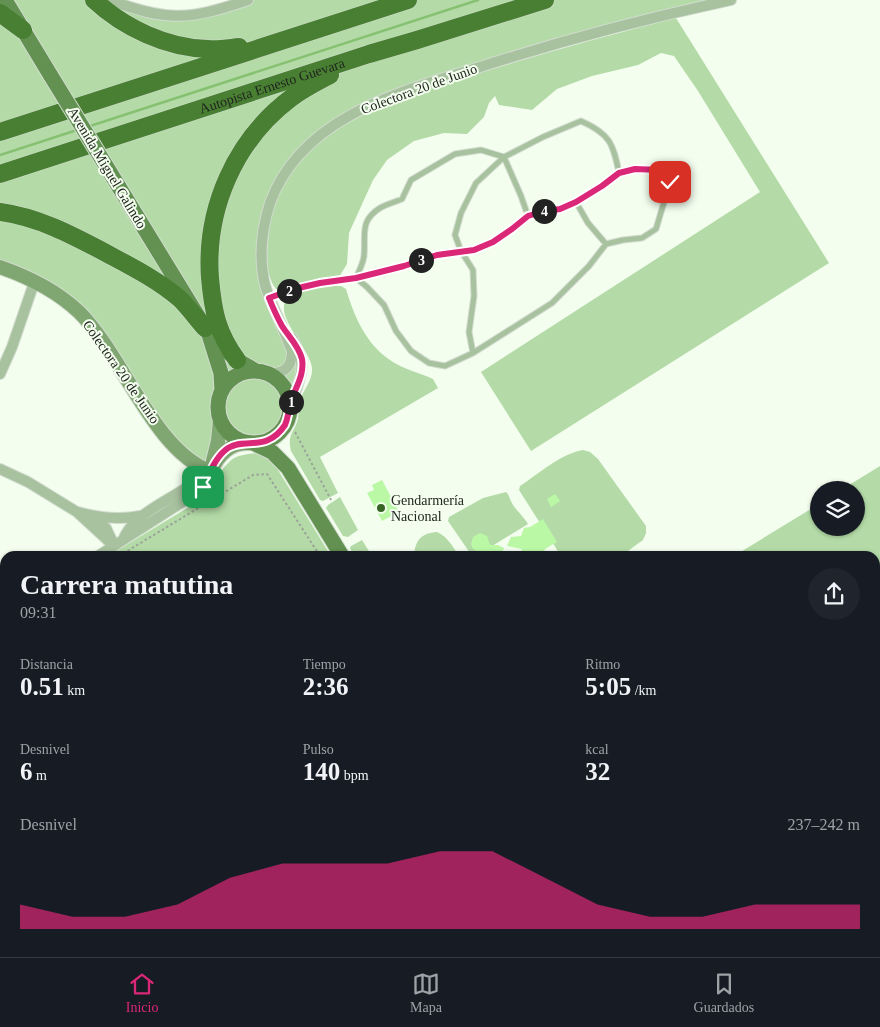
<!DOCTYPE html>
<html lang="es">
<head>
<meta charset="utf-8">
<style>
	body { margin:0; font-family:"Times New Roman",serif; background:#20242c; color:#f1f3f6; height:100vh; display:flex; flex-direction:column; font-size:19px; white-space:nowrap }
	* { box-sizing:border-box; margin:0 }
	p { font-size:16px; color:#9ea1a6 }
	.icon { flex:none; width:28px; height:28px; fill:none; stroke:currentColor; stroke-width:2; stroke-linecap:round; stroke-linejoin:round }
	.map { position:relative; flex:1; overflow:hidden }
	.panel { position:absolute; left:0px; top:551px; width:880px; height:406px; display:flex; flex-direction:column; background:#171b24; border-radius:15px 15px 0 0; box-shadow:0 1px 4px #0004 }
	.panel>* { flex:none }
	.controls { position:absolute; left:810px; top:481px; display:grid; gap:10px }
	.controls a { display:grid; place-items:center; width:55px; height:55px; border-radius:50%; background:#171b24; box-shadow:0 1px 4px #0004; font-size:25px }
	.pin { position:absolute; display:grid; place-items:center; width:42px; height:42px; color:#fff; margin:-21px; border-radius:10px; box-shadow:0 2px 8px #0006 }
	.km { position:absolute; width:25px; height:25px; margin:-12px; border-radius:50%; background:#222; color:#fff; font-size:14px; line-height:25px; text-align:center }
	.round { display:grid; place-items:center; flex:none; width:52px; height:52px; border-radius:26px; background:#20242c }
	.overview { display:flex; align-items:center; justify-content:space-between; height:85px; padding:0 20px }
	h1 { font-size:28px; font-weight:700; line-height:38px }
	.metrics { display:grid; grid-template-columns:repeat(3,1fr); gap:8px; height:85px; padding:5px 20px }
	.metrics div { display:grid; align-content:center }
	.metrics b { font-size:25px; font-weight:700 }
	.metrics small { font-size:14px; font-weight:400 }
	.metrics p { font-size:14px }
	.chart { height:140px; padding:10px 20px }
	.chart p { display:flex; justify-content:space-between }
	.chart svg { width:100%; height:90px; margin-top:5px; fill:#db2777; opacity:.7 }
	.menu { display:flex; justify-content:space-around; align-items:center; height:70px; border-top:1px solid #363941; background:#171b24; font-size:14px; color:#9ea1a6 }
	.menu a { display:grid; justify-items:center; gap:2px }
	.menu .active { color:#db2777 }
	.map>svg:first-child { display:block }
	.green { fill:#b4dba7 }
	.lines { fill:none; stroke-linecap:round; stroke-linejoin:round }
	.stream { stroke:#86c171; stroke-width:2.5 }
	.building { fill:#bbf8a6 }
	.lane-casing { stroke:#d1dbce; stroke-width:7 }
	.street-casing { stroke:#d1dbce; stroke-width:12 }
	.secondary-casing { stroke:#d1dbce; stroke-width:16 }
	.primary-casing { stroke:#d1dbce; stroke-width:17 }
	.highway-casing { stroke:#d1dbce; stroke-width:19 }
	.path { stroke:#9ba398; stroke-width:2; stroke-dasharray:2.5 2.5; stroke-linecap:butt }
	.lane { stroke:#a8c29f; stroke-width:5 }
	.street { stroke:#a8c29f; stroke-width:10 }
	.secondary { stroke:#80a672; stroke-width:14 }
	.primary { stroke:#629151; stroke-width:15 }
	.highway { stroke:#487f32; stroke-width:18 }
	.primary-bridge-casing { stroke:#d1dbce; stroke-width:17; stroke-linecap:butt }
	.primary-bridge { stroke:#629151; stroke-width:15 }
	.route-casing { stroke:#fff; stroke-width:10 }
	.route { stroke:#db2777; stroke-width:6 }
	.poi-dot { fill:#366524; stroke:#f3feef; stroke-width:2 }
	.labels { text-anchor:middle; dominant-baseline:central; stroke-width:4; stroke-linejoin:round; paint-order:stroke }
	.street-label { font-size:14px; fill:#21261f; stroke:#f3feef }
	.poi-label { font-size:14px; fill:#21261f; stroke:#f3feef; text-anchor:start }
</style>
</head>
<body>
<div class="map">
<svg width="880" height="957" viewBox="0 0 880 957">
	<rect width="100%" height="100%" fill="#f3feef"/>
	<!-- green -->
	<path class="green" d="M0 0H110L180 17 248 0H731L430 83 319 135 274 192 262 259 287 341V368C262 370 226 368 219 399 217 406 219 412 220 419 221 431 214 452 211 465L195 464 79 312 0 267Z
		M676 18 829 263 531 451 481 372 760 192 698 91 674 56 661 53 638 65 592 76 557 89 532 110 499 105 495 96 489 103 484 117 467 134 444 133 414 141 387 160 373 180 349 233 347 264 339 277 319 278 317 281C306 283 285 290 276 289 264 274 267 249 269 231 273 191 299 155 332 133 375 104 427 90 475 74 542 54 608 35 676 18Z
		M331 286H341L346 289C354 316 366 344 390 360 403 369 420 373 433 379L438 388 320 457 338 493 323 501 320 500 291 451C287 434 294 433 298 419 299 413 298 406 300 400 304 389 313 380 312 368 310 349 277 319 285 302 291 290 319 287 331 286Z
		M296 359 299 365 294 384 290 388 286 382 280 377 290 372Z
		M225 407a29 29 0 1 1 58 0a29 29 0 1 1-58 0Z
		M583 450 590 452 598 459 646 526V533L643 540 621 556H561L519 490 520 486C538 474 562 453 583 450Z
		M257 453H264L280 468 278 470 331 556H108L202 499C207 489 222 469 230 461 237 455 248 454 257 453Z
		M880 466V604L875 608V556H734L819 504V528H856V490H841Z
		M506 492C510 496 509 498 512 503 514 508 524 517 528 524L476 556H472L448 521 449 517 483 498Z
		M340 497 358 530 348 537 343 536 326 508 328 505Z
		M437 532C448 537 453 547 459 556H414C415 541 421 533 437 532Z
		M362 540 372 556H354L350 548 351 546Z
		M880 617V957H733L730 953 875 952V620Z
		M5 619V952H572L575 957H0V622Z"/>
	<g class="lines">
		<!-- stream -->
		<path class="stream" d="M87 127 478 0
			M0 155 77 130"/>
	</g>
	<!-- building -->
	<path class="building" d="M382 480 399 512 382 521 367 493 374 490 372 485Z
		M555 494 560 501 551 507 547 499Z
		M543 519 557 542 545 549 543 554 538 556H520L522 549 507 546 511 537 521 536 524 528 530 527Z
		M480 533 487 536 490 545H498L504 548 501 556H479L480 553 473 549 471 544 473 537Z"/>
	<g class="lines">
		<!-- lane casing -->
		<g class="lane-casing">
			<path id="lane" d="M576 202 588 223 606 244
				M269 298 294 289 320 283 356 278 404 266 437 255 474 250 493 242 512 229 528 216 541 212 561 209 576 202 619 173 635 169 660 170 670 182 656 229 642 238 623 240 606 244 589 266 552 303 473 353 445 366 429 363 411 351 396 331 384 305 367 287 356 278C359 271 363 264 364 256 366 235 359 221 380 208 387 204 395 202 402 199L411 180 455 154 481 150 504 157 521 196 528 216
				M473 353 469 332 474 296 473 270 461 251 455 235 461 213 476 183 504 157 543 137 581 121C610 134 613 143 619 173"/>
		</g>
		<!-- street casing -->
		<g class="street-casing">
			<path id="street" d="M110 0C168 22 189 20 248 0
				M266 373C282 374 292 370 292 351 288 343 286 335 282 327 276 312 268 298 264 281 259 256 262 228 270 203 302 115 403 91 483 66 564 40 647 18 731 0
				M0 374 12 347 35 280
				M290 406C300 379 309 366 292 338
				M0 469 28 482 77 512 114 546
				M78 512C99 518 119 520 140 516
				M93 517 106 528 114 545
				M123 540C134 509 185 496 207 471
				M98 556 198 492 203 487 210 471
				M0 617 5 614
				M718 952 721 957"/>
		</g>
		<!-- secondary casing -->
		<g class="secondary-casing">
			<path id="secondary" d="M0 267C29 277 56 290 79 312 122 354 154 451 210 471 219 455 229 443 248 443
				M213 461 218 441 220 420"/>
		</g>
		<!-- primary casing -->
		<g class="primary-casing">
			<path id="primary" d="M5 0 51 76
				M119 187 210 336 237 360 256 371
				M210 338 221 373 222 390
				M218 407a36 36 0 1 1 72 0a36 36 0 1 1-72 0Z
				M253 443 272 452 288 468 342 556
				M590 952 592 957"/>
		</g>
		<!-- highway casing -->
		<g class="highway-casing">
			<g id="highway">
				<path d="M94 0C124 28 167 48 208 49 218 50 229 48 239 47"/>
				<path d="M0 13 23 30"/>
				<path d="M0 132 408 0"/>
				<path id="s1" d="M0 174 369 54 417 40 545 0"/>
				<path d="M0 212C38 217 72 235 106 253 132 267 158 280 180 299 189 308 197 319 205 328"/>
				<path d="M237 360C217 332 213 312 210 278 205 209 235 140 291 98 303 89 317 82 330 75"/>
			</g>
		</g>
		<!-- path -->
		<path class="path" d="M295 432 331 500
			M119 556 253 475 267 474 320 556
			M875 614 880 611
			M5 629 1 635 5 644
			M0 945 5 942"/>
		<!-- lane -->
		<use href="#lane" class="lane"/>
		<!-- street -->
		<use href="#street" class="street"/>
		<!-- secondary -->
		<use href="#secondary" class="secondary"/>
		<!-- primary -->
		<use href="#primary" class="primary"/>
		<!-- highway -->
		<use href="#highway" class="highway"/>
		<!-- primary-bridge casing -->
		<g class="primary-bridge-casing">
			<path id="primary-bridge" d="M51 76 119 187"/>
		</g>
		<!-- primary-bridge -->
		<use href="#primary-bridge" class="primary-bridge"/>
	</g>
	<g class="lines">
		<!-- route casing -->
		<g class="route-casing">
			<path id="route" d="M203 487C210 473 215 457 228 448 241 440 255 446 268 440 275 437 281 431 285 425 288 418 288 413 290 406 293 390 305 377 302 359 299 346 289 337 282 326 277 317 273 308 269 298L294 289 320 283 356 278 404 266 437 255 474 250 493 242 512 229 528 216 541 212 560 209 576 202 602 186 619 173 635 169 660 170 670 182"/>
		</g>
		<!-- route -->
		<use href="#route" class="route"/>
	</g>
	<!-- markers -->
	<circle class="poi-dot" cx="381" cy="508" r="5"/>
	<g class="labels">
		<!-- street labels -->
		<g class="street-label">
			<text stroke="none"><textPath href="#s1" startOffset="286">Autopista Ernesto Guevara</textPath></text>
			<text transform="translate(419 89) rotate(-20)">Colectora 20 de Junio</text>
			<text transform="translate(107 168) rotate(59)">Avenida Miguel Galindo</text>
			<text transform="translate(121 372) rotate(55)">Colectora 20 de Junio</text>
		</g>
		<!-- poi labels -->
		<g class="poi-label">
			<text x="391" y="500">Gendarmería<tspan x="391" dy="16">Nacional</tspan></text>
		</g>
	</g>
</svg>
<div class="controls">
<a><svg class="icon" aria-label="layers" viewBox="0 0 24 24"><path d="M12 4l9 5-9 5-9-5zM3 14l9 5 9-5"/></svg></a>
</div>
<div class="pin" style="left:203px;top:487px;background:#1e9e55"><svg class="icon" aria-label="arrive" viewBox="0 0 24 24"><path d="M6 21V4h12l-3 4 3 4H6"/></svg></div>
<div class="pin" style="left:670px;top:182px;background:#d93025"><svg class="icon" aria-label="check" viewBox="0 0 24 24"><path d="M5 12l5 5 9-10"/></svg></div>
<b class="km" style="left:291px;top:402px">1</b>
<b class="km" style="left:289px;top:291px">2</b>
<b class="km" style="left:421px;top:260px">3</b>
<b class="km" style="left:544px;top:211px">4</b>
<section class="panel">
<div class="overview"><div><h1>Carrera matutina</h1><p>09:31</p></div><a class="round"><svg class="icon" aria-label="share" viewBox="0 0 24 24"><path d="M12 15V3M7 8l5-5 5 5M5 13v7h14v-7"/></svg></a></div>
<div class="metrics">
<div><p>Distancia</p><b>0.51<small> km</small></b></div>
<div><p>Tiempo</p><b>2:36</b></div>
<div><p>Ritmo</p><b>5:05<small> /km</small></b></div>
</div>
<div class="metrics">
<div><p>Desnivel</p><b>6<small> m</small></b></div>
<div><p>Pulso</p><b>140<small> bpm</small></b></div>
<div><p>kcal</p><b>32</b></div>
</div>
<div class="chart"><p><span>Desnivel</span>237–242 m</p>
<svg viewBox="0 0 160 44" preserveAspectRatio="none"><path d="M0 44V32L10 38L20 38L30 32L40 19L50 12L60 12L70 12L80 6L90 6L100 19L110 32L120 38L130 38L140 32L150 32L160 32V44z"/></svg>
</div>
</section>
</div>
<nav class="menu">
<a class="active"><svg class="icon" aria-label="home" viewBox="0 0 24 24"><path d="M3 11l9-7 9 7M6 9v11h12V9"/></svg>Inicio</a>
<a><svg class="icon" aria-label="map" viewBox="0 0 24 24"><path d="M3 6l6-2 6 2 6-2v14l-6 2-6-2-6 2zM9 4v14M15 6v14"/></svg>Mapa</a>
<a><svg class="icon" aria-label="saved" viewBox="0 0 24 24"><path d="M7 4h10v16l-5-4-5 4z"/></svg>Guardados</a>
</nav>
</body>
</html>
